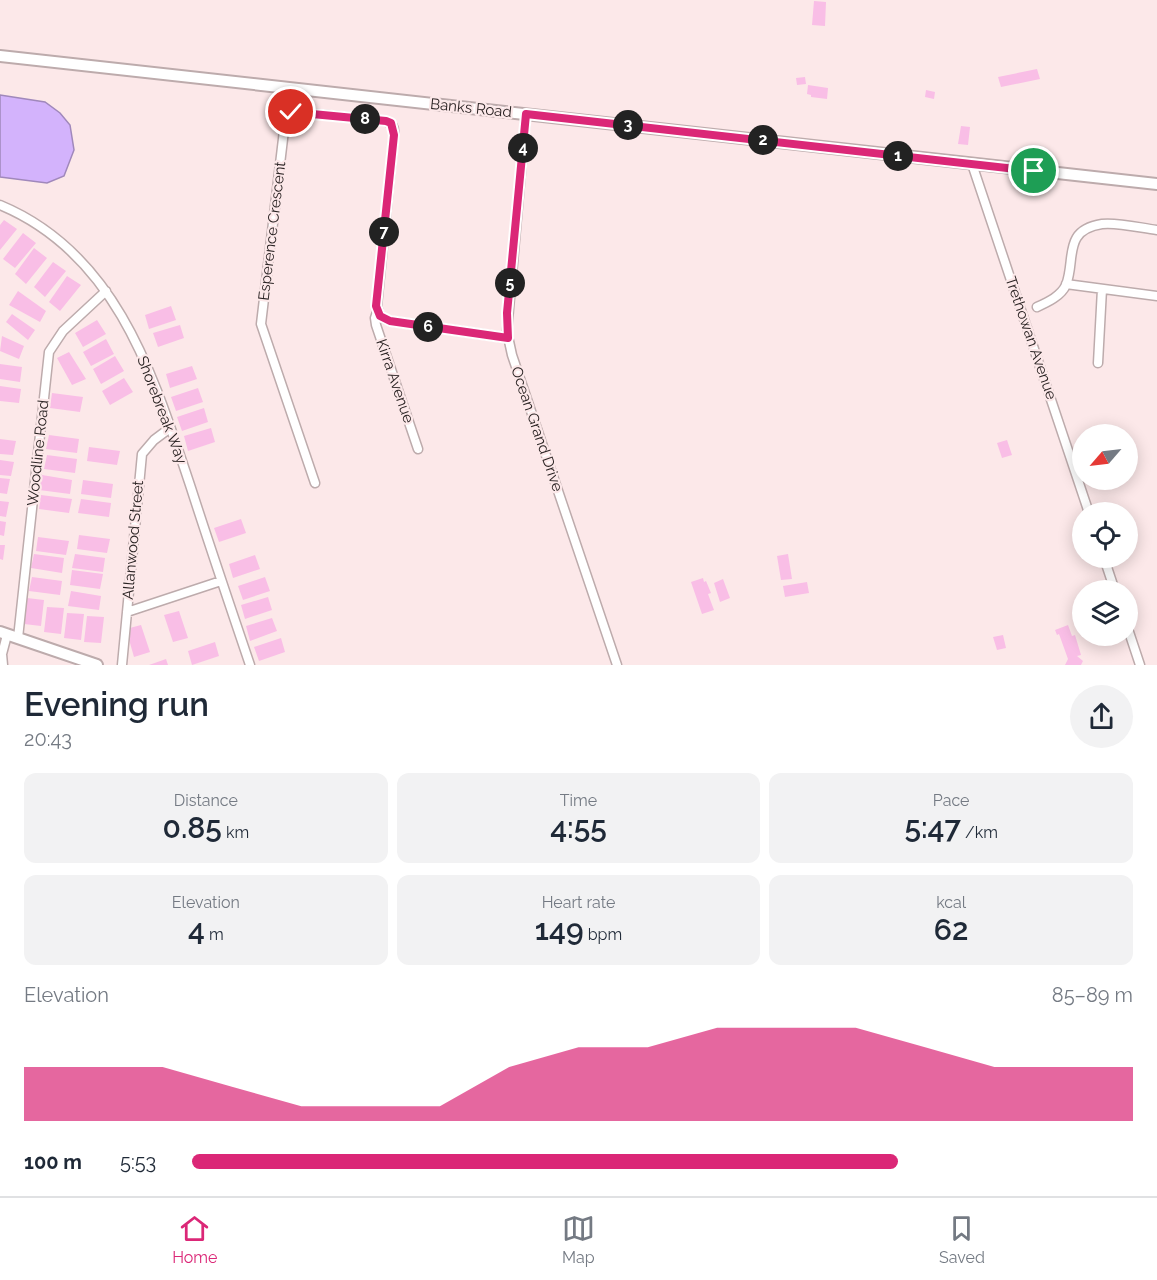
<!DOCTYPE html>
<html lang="en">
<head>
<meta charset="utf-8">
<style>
	body { margin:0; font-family:Raleway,sans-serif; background:#f2f2f3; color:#1f2937; height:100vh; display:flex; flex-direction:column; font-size:22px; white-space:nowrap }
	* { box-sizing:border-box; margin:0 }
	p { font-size:20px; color:#747a83 }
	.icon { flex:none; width:33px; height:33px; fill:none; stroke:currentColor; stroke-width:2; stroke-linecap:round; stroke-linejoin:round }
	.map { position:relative; height:665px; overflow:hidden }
	.panel { display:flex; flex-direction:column; background:#fff; flex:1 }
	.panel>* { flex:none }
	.needle { width:39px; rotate:242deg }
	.controls { position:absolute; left:1072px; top:424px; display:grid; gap:12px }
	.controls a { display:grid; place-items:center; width:66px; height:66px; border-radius:50%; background:#fff; box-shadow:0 3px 15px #0003; font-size:30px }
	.pin { position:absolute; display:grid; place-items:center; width:51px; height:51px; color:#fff; margin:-26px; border:3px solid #fff; border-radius:50%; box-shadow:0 2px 6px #0007 }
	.km { position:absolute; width:30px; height:30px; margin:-15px; border-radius:50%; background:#222; color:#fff; font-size:16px; line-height:30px; text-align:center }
	.round { display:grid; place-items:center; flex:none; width:63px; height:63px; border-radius:32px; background:#f2f2f3 }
	.headline { display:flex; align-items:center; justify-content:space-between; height:102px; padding:0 24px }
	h1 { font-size:33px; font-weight:600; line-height:45px }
	.figures { display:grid; grid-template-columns:repeat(3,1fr); gap:9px; height:102px; padding:6px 24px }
	.figures div { display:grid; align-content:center; border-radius:12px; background:#f2f2f3; text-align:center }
	.figures b { font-size:30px; font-weight:600 }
	.figures small { font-size:16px; font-weight:400 }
	.figures p { font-size:16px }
	.chart { height:168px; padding:12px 24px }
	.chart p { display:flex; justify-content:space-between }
	.chart svg { width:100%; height:108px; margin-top:6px; fill:#db2777; opacity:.7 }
	ul { padding:0 24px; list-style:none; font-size:20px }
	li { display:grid; grid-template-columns:96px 72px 1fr; align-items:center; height:45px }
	li i { height:15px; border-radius:8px; background:#db2777 }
	.menu { display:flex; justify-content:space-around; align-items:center; height:84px; border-top:2px solid #e0e1e3; background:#fff; font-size:16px; color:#747a83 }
	.menu a { display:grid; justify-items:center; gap:3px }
	.menu .selected { color:#db2777 }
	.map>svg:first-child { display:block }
	.water { fill:#d3b3fc; stroke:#a088bb; stroke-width:1.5 }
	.building { fill:#f9bee6 }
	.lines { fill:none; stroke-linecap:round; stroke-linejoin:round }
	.minor-casing { stroke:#bdabac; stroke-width:11 }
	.tertiary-casing { stroke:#bdabac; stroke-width:14 }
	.minor { stroke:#fff; stroke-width:8 }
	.tertiary { stroke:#fff; stroke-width:10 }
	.route-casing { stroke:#fff; stroke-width:12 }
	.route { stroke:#db2777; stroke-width:8 }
	.labels { text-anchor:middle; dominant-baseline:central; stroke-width:4.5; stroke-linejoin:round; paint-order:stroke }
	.street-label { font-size:15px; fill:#292222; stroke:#fce8e9 }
</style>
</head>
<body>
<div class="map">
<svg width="1157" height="665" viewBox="0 0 1157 665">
	<rect width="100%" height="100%" fill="#fce8e9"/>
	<!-- water -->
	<path class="water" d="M0 95 45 102 60 113 70 125 74 150 64 176 47 183 0 177Z"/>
	<!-- building -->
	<path class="building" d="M814 1 826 2 825 26 812 25Z
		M1037 69 1040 79 1001 87 998 77Z
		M805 77 806 84 797 85 796 78Z
		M808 85 828 88 827 99 811 97V95L807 94Z
		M926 90 935 92 934 99 925 97Z
		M961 126 970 127 968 145 958 144Z
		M4 220 17 229 0 250V225Z
		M23 233 36 243 15 268 3 259Z
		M34 248 47 258 26 284 15 274Z
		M53 262 66 271 45 297 34 287Z
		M67 276 81 285 60 311 49 302Z
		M18 291 46 311 40 322 9 305Z
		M171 306 176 320 149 329 145 315Z
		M12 314 35 330 28 340 6 322Z
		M97 320 106 334 83 347 75 333Z
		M180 325 184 338 158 347 153 333Z
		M2 336 24 346 19 359 0 351Z
		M106 339 114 354 91 366 83 352Z
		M69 352 86 379 72 385 57 358Z
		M115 356 124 371 101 384 93 369Z
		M0 364 22 367 20 382 0 379Z
		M192 366 197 379 170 388 166 374Z
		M124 378 133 392 110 405 102 391Z
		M0 386 21 389 19 403 0 401Z
		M198 388 203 402 176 411 171 397Z
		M52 393 83 397 80 412 50 408Z
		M204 408 208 422 182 431 177 417Z
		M211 428 215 442 188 451 184 436Z
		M49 435 79 439 77 453 46 449Z
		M0 439 16 441 13 455 0 454Z
		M1007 440 1012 455 1002 458 997 443Z
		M89 447 120 451 117 465 87 461Z
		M47 455 77 459 75 473 44 469Z
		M0 460 14 462 11 476 0 475Z
		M42 475 72 480 70 494 39 490Z
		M0 478 10 479 7 494 0 493Z
		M83 480 113 484 111 498 81 494Z
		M41 495 72 499 69 513 39 509Z
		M81 499 111 503 109 517 78 513Z
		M0 501 9 502 6 517 0 516Z
		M241 519 246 533 219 542 214 528Z
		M0 521 6 522 4 536 0 535Z
		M79 535 110 539 107 553 77 549Z
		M38 537 69 541 66 555 36 551Z
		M0 545H5L3 560 0 559Z
		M34 554 64 558 62 573 31 568Z
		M75 554 105 558 103 572 72 568Z
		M788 554 792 579 781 580 777 556Z
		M255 555 260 569 233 578 229 564Z
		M72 570 103 574 100 589 70 585Z
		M32 577 62 581 60 595 29 591Z
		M265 577 270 591 243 600 238 586Z
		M703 578 704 582 706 581 711 593 708 594 714 610 702 614 691 582Z
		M723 579 730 598 720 602 714 583Z
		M807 582 809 593 785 597 783 586Z
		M71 591 101 596 99 610 68 606Z
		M268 597 272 610 245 619 241 605Z
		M27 598 44 600 41 626 24 624Z
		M47 607 64 608 61 634 44 632Z
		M179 611 188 638 173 642 164 615Z
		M67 613 84 614 81 640 64 638Z
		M87 616 104 617 101 643 84 642Z
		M272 618 277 631 250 641 246 626Z
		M141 625 150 652 134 657 126 629Z
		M1068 625 1072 636 1075 635 1081 655 1077 656 1083 661 1081 665H1065L1068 659 1059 634 1057 635 1055 630Z
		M1003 635 1006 648 997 650 993 637Z
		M281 638 285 652 259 661 254 647Z
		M215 642 219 656 192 665 188 651Z
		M166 659 168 665H149Z"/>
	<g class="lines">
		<!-- minor casing -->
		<g class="minor-casing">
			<path id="minor" d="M526 114 507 332 512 355 617 665
				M972 164 1089 513
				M0 205C118 254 154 378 191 488 210 547 230 606 250 665
				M1066 284 1157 296
				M1037 307C1048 302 1061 296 1066 285 1076 260 1062 230 1102 224 1117 222 1141 228 1157 230
				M377 312 375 318 376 325 418 449
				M1098 363 1102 289
				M315 483 261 324 285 122 288 114 296 112 385 121C393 124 395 127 394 135L377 306 380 317 390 321 508 338
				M1104 558 1115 591
				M127 612 221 581
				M1128 629 1140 665
				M18 638 49 352 63 331 106 291
				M3 665 2 654 7 635
				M122 665 142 454 154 440 170 428"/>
		</g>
		<!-- tertiary casing -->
		<g class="tertiary-casing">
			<path id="tertiary" d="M0 56 1157 184
				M0 632 97 665"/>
		</g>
		<!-- minor -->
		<use href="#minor" class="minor"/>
		<!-- tertiary -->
		<use href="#tertiary" class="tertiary"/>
	</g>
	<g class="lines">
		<!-- route casing -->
		<g class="route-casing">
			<path id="route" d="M291 112 386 121 391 123 394 135 376 306 380 316 390 321 508 338 507 313 526 114 1034 171"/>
		</g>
		<!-- route -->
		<use href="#route" class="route"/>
	</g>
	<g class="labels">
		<!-- street labels -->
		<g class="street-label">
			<text transform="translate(471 108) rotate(6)">Banks Road</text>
			<text transform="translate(272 231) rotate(-83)">Esperence Crescent</text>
			<text transform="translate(1031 338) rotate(71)">Trethowan Avenue</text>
			<text transform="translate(395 381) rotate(71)">Kirra Avenue</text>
			<text transform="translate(162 410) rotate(69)">Shorebreak Way</text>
			<text transform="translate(537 429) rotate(71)">Ocean Grand Drive</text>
			<text transform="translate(38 453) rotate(-84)">Woodline Road</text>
			<text transform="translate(133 540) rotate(-85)">Allanwood Street</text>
		</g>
	</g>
</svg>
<div class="controls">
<a><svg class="needle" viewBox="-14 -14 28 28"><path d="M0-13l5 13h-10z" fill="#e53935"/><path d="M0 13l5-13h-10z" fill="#747a83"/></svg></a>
<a><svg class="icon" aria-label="locate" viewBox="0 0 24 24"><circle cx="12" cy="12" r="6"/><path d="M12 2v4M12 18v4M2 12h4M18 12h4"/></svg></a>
<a><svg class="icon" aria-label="layers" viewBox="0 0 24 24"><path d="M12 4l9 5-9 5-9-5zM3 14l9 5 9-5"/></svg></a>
</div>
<div class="pin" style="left:1034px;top:171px;background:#1e9e55"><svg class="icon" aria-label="arrive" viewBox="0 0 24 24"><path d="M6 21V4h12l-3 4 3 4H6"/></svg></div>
<div class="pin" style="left:291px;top:112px;background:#d93025"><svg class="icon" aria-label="check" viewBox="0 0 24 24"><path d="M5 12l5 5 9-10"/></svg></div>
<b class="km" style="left:898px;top:156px">1</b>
<b class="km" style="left:763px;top:140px">2</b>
<b class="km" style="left:628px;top:125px">3</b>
<b class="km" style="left:523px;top:148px">4</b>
<b class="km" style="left:510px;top:283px">5</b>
<b class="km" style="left:428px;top:327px">6</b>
<b class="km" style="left:384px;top:232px">7</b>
<b class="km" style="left:365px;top:119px">8</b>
</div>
<section class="panel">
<div class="headline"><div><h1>Evening run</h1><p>20:43</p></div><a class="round"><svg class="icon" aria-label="share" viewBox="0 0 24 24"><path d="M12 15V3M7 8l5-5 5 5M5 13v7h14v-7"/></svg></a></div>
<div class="figures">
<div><p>Distance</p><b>0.85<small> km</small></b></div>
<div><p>Time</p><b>4:55</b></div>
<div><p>Pace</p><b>5:47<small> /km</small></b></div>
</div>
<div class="figures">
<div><p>Elevation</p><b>4<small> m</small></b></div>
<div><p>Heart rate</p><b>149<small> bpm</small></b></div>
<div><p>kcal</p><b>62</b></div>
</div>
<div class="chart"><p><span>Elevation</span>85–89 m</p>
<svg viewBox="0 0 160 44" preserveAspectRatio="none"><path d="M0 44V22L10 22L20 22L30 30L40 38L50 38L60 38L70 22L80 14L90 14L100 6L110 6L120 6L130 14L140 22L150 22L160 22V44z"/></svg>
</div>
<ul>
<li><b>100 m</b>5:53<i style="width:75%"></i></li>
</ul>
</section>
<nav class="menu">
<a class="selected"><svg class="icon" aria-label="home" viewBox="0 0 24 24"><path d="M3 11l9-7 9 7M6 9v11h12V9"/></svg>Home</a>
<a><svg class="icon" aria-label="map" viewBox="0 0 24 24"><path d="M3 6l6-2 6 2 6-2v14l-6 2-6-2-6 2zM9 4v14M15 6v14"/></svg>Map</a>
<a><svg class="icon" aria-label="saved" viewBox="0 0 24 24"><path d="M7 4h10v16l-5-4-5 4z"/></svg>Saved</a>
</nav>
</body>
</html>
